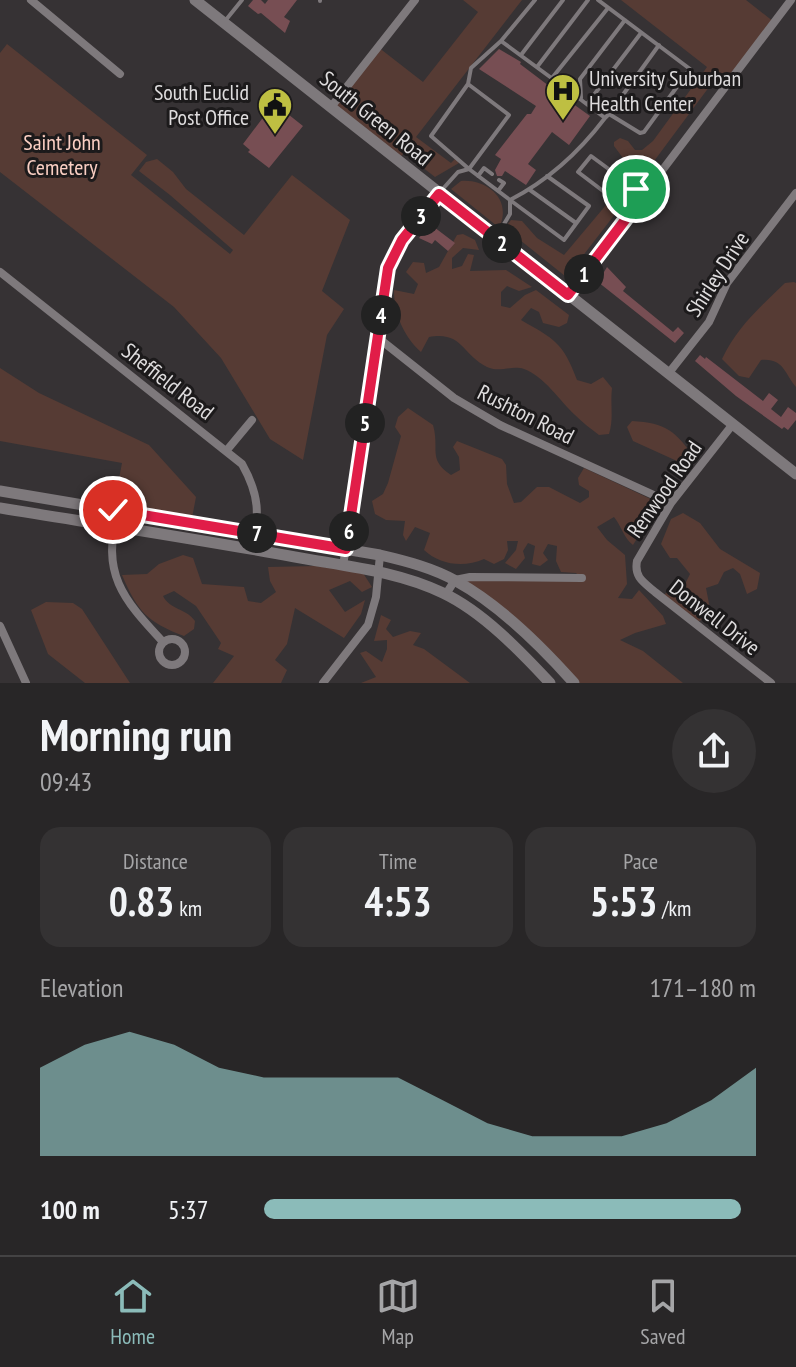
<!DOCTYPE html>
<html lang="en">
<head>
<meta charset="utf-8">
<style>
	body { margin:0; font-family:"PT Sans Narrow",sans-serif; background:#343233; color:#f1f3f6; height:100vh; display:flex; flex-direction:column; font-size:30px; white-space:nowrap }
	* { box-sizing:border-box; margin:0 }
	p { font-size:26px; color:#a5a5a7 }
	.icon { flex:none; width:44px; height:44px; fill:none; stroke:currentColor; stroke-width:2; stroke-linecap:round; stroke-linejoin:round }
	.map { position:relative; height:683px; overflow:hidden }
	.details { display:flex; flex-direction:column; background:#282627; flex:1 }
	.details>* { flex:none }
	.pin { position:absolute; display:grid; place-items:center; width:68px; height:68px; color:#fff; margin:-34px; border:4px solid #fff; border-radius:50%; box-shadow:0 2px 8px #0007 }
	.km { position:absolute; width:40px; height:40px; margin:-20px; border-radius:50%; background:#222; color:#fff; font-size:22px; line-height:40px; text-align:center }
	.round { display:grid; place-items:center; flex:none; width:84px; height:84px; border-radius:42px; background:#343233 }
	.overview { display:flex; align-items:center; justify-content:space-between; height:136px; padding:0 40px }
	h1 { font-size:44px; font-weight:700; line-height:60px }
	.stats { display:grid; grid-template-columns:repeat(3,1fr); gap:12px; height:136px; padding:8px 40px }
	.stats div { display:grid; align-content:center; border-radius:20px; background:#343233; text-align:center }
	.stats b { font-size:40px; font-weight:700 }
	.stats small { font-size:22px; font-weight:400 }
	.stats p { font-size:22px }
	.chart { height:224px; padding:16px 40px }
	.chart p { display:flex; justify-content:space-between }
	.chart svg { width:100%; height:144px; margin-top:8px; fill:#8bbbb9; opacity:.7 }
	ul { padding:0 40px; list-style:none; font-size:26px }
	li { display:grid; grid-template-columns:128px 96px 1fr; align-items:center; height:60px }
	li i { height:20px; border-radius:10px; background:#8bbbb9 }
	.tab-bar { display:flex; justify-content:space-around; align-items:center; height:112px; border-top:2px solid #444344; background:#282627; font-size:22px; color:#a5a5a7 }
	.tab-bar a { display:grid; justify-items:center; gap:4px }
	.tab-bar .on { color:#8bbbb9 }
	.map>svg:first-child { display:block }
	.green { fill:#563b34 }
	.building { fill:#774e53 }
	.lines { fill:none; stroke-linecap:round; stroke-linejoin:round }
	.lane { stroke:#7e797c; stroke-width:4 }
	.street { stroke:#7e797c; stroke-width:8 }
	.secondary { stroke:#7e797c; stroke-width:11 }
	.route-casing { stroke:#fff; stroke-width:16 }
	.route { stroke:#e11d48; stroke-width:10 }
	.labels { text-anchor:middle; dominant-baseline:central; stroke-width:6; stroke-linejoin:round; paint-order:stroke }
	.poi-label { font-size:22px; fill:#dedcdd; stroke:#1c1a1b; text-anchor:start }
	.street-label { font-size:22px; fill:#dedcdd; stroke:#1c1a1b }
	.park-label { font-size:22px; fill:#fbcfc3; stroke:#1c1a1b }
</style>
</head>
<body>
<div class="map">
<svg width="796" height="683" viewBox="0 0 796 683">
	<rect width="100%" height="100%" fill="#363234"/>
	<!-- green -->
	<path class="green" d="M463 0H522L416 137 451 163 455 159 459 163 435 177 404 153 398 160 331 107 378 47 423 82 478 12Z
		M621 0H746L774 22 728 83 719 76 715 79 643 176 638 178 614 146V142L620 138 628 141 635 150H642L653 141 707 67Z
		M7 44 147 155 131 175 230 254 233 250 170 195 139 171 146 162 157 159 173 172 186 189 244 235 292 175 350 220 322 291 344 309 327 335 303 460 270 439 221 358 174 307 0 172V53Z
		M461 181C485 179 510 197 501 223L497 226 451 189Z
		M622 186 629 196 575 266 565 276 505 228 511 220 522 221 537 238 564 255Z
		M463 234 475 240 479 250 463 248 452 258V269L462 266 468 254 474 255 470 271 506 270 532 287 519 291 507 286 501 292V306L510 308 525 295 536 290 569 315 567 323 559 327 543 323 539 312 531 308 521 320C554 339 563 342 577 380L591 384 603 377 612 388C610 405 614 418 609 434L599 435C591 429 582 422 575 415 560 401 544 376 524 369 511 365 499 373 487 367 462 355 463 331 429 337L421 352C404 337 394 314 394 290L414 294 418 284 406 272 413 262 424 263 426 273 439 267 457 235Z
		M794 282 796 283V387C784 373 784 358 761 360L749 378 739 376 722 359C737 327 760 307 785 283Z
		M0 368 39 393 149 445 196 497 191 523 113 510 122 463 0 441Z
		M408 408 433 425C440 449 427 459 451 475L460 470 459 457 453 447 457 441 502 459 506 465 507 484 514 503 521 502 537 487H549L580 503 589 497V491L579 485 578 478 584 468 655 501 651 516 633 545C623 537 622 527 614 517L597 527 607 540 625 555 627 584 618 598 632 599 639 590 663 616 666 624 635 633 620 640 643 651 683 683H574L558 665 455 580 580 577 576 573 561 572 556 561 557 546 548 544 543 553 548 560 540 566 532 564 535 546 528 543 523 551 525 558 516 569 505 563 516 550 518 541H507L508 550 504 559 494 564 484 559C464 568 440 565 424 550L430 533 415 527 406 541 403 535 405 521 386 520 375 514 372 501 383 494 388 483 401 436 395 427 398 417Z
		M632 421C666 423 676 431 695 459L688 466 633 441 627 427Z
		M683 513 700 523 720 549 760 573 757 589 747 594 740 574 733 568 724 572 718 584 706 588 711 614 698 622 664 595 674 585 685 584 690 574 677 558H670L661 544 671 519Z
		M183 555 193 558 202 584 244 587 248 601 261 603 276 592 270 581 268 567 317 566 363 573 372 587 362 592 350 581 329 590 345 612 365 600 361 614 344 638 295 608 287 644 275 660 287 670 281 683H213L234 656 218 649 221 643 196 606 174 591 163 596C169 609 187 609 195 621L194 629 184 636C147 622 138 612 122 575L147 574 159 564Z
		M46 602 73 603 82 609 130 683H85L48 654 31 610Z
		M381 615 391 620 386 629 393 637 410 631 421 633 413 645 424 649 470 683H361L376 677 360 653 366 651 382 662 387 649V640L374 641Z"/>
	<!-- building -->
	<path class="building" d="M253 0H261L265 4 268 0H297L284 17 290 21 285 33 261 13 258 14 248 6Z
		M499 49 521 62 520 64 557 92 564 89 567 79 575 85 568 91 565 98 590 116 569 145 552 132 528 164 536 170 526 185 505 171 502 176H497L495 170 501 159 495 155 527 114H531L536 106 479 69Z
		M274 103 303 126 269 168 248 152 250 150 243 144Z
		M430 224 455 243 448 251 435 240 432 244 419 238Z
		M607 267 626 287 623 291 673 332 678 327 684 333 675 343 598 282Z
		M700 355 705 359 706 357 763 401 769 393 778 400 771 409 781 417 788 407 796 413V420L788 430 784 427 782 429 736 396 695 361Z"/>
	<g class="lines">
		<!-- lane -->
		<path class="lane" d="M598 0 690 69 644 132 640 133 609 114 605 118
			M320 1V0
			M225 21 242 0
			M501 41 535 0
			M521 55 563 0
			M537 67 588 0
			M552 78 608 8
			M468 84 509 115 469 169 431 136 468 84 471 68 501 41 561 85
			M581 98 580 79 625 20
			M587 104 641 33
			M609 114 659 45
			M478 176 484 168 492 174
			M547 176 589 206 564 240 510 200C547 181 580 151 605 118L572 93
			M620 177 607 194 578 172 591 156 644 195
			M530 190 576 223
			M498 191 504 183 499 180
			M440 192 458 172 469 169 510 200V214L498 234"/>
		<!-- street -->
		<path class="street" d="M31 0 120 74
			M331 107 415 0
			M0 272 242 464C260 496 259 514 253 549
			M568 295 791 0
			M377 337 454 398 500 425 671 503
			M668 374 709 322 727 283 796 193
			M733 424 671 503 637 561C634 577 643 582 655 592L771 683
			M227 450 252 420
			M118 511C101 574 122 598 163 642
			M343 566 388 268 402 240 439 194
			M446 594 455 580 470 577 582 578
			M0 626 26 683
			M159 652a13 13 0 1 1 26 0a13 13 0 1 1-26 0Z
			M323 683 368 625 376 597 380 555"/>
		<!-- secondary -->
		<path class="secondary" d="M195 0 796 474
			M0 491 380 555C406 561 433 568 456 581 498 604 542 647 574 683
			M0 508C98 524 197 539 295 557 344 566 398 571 443 593 483 612 520 651 550 683"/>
	</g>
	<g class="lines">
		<!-- route casing -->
		<g class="route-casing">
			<path id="route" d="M113 510 346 549 388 268 402 240 439 194 568 295 644 195 636 189"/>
		</g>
		<!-- route -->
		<use href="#route" class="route"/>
	</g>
	<!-- icons -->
	<defs>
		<g id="hospital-pin" transform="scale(1.8)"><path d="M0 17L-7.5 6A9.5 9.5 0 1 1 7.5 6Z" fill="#bebf42" stroke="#1c1a1b"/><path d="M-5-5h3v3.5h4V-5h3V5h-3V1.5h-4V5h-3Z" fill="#111"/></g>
		<g id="civic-pin" transform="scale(1.8)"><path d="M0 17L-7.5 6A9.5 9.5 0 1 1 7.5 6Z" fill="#bebf42" stroke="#1c1a1b"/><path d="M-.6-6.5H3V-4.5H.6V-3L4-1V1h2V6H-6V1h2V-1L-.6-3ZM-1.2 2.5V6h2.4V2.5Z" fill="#111"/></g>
	</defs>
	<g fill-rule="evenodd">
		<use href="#hospital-pin" x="563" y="91"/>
		<use href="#civic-pin" x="275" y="105"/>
	</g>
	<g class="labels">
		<!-- poi labels -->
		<g class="poi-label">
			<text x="589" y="78">University Suburban<tspan x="589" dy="25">Health Center</tspan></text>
			<text x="249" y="92" text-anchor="end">South Euclid<tspan x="249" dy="25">Post Office</tspan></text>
		</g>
		<!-- street labels -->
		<g class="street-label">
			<text transform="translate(376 118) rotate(39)">South Green Road</text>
			<text transform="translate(717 274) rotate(-57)">Shirley Drive</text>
			<text transform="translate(168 381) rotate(38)">Sheffield Road</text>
			<text transform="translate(526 414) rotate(27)">Rushton Road</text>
			<text transform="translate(664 489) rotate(-55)">Renwood Road</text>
			<text transform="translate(715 617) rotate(38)">Donwell Drive</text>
		</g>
		<!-- park labels -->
		<g class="park-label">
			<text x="62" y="142">Saint John<tspan x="62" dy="25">Cemetery</tspan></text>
		</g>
	</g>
</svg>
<div class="pin" style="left:636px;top:189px;background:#1e9e55"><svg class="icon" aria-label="arrive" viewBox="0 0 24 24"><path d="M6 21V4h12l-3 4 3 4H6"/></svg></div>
<div class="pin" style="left:113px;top:510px;background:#d93025"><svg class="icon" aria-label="check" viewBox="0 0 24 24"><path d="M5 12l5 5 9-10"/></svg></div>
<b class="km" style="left:584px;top:274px">1</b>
<b class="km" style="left:502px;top:243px">2</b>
<b class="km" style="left:421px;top:216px">3</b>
<b class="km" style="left:381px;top:315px">4</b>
<b class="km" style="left:365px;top:423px">5</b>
<b class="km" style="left:349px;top:531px">6</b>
<b class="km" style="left:257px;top:533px">7</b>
</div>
<section class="details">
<div class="overview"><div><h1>Morning run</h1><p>09:43</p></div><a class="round"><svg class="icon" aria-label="share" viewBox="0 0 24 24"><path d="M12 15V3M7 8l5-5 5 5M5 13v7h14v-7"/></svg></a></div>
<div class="stats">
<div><p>Distance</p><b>0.83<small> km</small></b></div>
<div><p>Time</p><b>4:53</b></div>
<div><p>Pace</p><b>5:53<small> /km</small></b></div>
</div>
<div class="chart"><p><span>Elevation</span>171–180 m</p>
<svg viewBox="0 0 160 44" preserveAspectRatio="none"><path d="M0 44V17L10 10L20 6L30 10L40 17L50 20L60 20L70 20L80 20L90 27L100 34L110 38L120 38L130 38L140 34L150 27L160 17V44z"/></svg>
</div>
<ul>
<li><b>100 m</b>5:37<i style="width:97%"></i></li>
</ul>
</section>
<nav class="tab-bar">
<a class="on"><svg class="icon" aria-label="home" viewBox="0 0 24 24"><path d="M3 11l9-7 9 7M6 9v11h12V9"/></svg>Home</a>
<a><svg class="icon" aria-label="map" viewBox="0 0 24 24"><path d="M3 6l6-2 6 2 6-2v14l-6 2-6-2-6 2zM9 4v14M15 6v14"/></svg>Map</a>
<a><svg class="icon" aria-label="saved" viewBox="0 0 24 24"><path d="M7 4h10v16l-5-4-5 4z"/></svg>Saved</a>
</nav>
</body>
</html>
